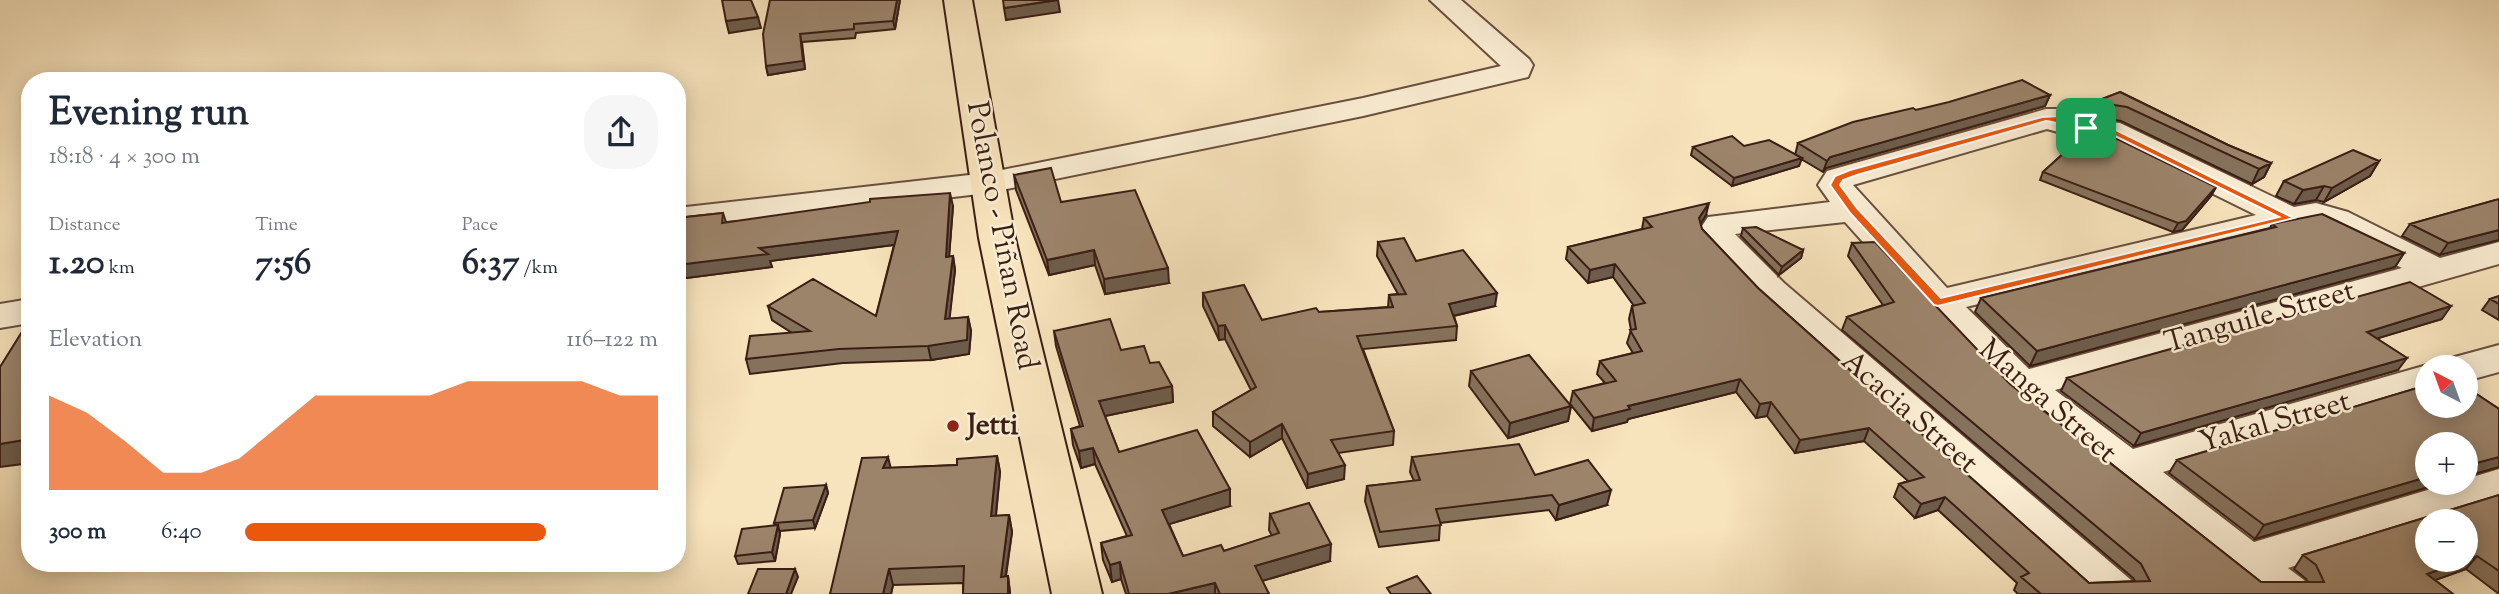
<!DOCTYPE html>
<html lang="en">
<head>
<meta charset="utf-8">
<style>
	body { margin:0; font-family:"Sorts Mill Goudy",serif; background:#f6f6f7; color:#1f2937; height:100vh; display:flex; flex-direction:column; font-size:26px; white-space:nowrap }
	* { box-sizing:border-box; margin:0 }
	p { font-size:23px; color:#747a83 }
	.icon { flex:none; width:38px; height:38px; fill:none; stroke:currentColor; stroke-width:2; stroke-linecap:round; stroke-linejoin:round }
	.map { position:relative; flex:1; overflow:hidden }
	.panel { position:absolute; left:21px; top:72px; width:665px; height:500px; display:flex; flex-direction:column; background:#fff; border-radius:28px; box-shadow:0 4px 18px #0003 }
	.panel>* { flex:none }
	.needle { width:46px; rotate:319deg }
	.tools { position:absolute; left:2415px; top:355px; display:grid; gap:14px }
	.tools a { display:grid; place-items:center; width:63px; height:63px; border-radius:50%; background:#fff; box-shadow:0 4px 18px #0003; font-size:35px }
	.pin { position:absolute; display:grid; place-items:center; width:60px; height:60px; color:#fff; margin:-30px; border-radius:14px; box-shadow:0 4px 10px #0006 }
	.round { display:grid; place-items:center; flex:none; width:74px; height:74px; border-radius:28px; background:#f6f6f7 }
	.overview { display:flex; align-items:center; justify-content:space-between; height:119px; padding:0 28px }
	h1 { font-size:38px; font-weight:700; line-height:52px }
	.figures { display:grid; grid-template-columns:repeat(3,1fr); gap:10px; height:119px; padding:7px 28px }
	.figures div { display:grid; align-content:center }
	.figures b { font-size:35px; font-weight:700 }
	.figures small { font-size:19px; font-weight:400 }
	.figures p { font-size:19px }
	.chart { height:196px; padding:14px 28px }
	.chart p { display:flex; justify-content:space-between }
	.chart svg { width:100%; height:126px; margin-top:7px; fill:#ea580c; opacity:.7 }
	ul { padding:0 28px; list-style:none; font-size:23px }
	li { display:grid; grid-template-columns:112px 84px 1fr; align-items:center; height:52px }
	li i { height:18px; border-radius:9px; background:#ea580c }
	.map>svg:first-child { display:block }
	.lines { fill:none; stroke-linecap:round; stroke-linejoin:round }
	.minor-casing { stroke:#694f3e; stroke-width:4 }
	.major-casing { stroke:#3a1e14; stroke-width:4 }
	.minor { fill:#faedd3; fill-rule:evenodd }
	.major { fill:#f7e3bc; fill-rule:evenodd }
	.wall { fill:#86725c; stroke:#3a1e14; stroke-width:2 }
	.shaded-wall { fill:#6d5c4b; stroke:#3a1e14; stroke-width:2 }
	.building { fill:#9c846b; stroke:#3a1e14; stroke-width:2 }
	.route { fill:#ea580c; stroke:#fff; stroke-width:2; fill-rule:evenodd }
	.poi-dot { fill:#8f2418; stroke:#faedd3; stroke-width:2.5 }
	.labels { text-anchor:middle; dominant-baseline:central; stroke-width:5; stroke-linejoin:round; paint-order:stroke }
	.street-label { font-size:30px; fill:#3a1e14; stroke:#faedd3 }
	.poi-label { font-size:30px; font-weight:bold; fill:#3a1e14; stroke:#faedd3; text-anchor:start }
</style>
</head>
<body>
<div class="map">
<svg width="2499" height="594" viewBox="0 0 2499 594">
	<rect width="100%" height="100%" fill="#f7e3bc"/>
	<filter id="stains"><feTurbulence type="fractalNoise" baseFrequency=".00286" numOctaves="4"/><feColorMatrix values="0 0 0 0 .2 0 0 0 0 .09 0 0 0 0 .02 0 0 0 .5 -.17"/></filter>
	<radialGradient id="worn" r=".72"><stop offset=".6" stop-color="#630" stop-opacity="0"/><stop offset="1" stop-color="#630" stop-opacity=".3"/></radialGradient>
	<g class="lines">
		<!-- minor casing -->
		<g class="minor-casing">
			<path id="minor" d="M1430 0H1461L1529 59 1533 65 1528 77 1363 116 987 193 677 230V208L987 173 1363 98 1501 66Z
				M2046 109H2060L2081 118 2120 123 2294 207 2316 203 2348 212 2440 258 2499 242V264L2055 390 2133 449 2427 365 2435 368H2427V393L2163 472 2254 542 2451 483H2466V479L2499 469V502L2436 522H2427V524L2288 568 2304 580 2312 594H2253L2113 481 2107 479 2104 474 2006 395 1924 310 1845 222 1735 234 1784 283 2131 580 2139 594H2081L1756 299 1701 241 1698 232 1708 217 1830 202 1818 185 1827 171ZM2047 129 2072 136 2102 139 2256 215 1947 288 1853 185ZM2314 225 2402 268 2029 369 1966 307 2289 229Z
				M30 299V323L0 328V304Z
				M2499 345V372L2466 381V368H2446L2451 358Z"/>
		</g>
		<!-- major casing -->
		<g class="major-casing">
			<path id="major" d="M944 0H972L1015 238 1102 594H1052L979 238Z"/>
		</g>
		<!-- minor -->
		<use href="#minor" class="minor"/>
		<!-- major -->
		<use href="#major" class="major"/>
	</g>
	<!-- wall -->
	<path class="wall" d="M770 0H900L895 29 856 33 855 38 802 42 805 69 768 75 766 66Z
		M2120 92 2228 145 2271 163 2264 177 2252 184 2121 121 2088 116 2094 102Z
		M2050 95 2045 106 1826 168 1823 172 1801 159 1799 166 1732 186 1691 155 1693 147 1744 146 1795 155 1798 143 1916 110Z
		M2079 131 2216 187 2211 196 2182 230 2173 232 2040 180 2043 172 2078 140 2075 139Z
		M2379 161 2370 176 2324 202 2316 200 2294 204 2276 196 2284 181Z
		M1014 175 1061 202 1169 283 1105 294 1095 265 1049 275 1016 190Z
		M2492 201 2440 255 2402 236 2410 224Z
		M953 206 949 257 953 256 955 270 949 319 968 317 971 331 969 354 931 360 843 363 750 374 746 359 792 333 772 320 768 306 876 316 894 245 770 261 772 267 679 279 677 275V218L723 213 726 222Z
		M1706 215 1700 224 1702 229 1758 288 2089 583 2135 581 2133 578 1842 330 1847 317 1883 305 1848 256 1852 243 2010 384 2261 582H2308L2306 579 2294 569 2303 555 2499 495V594L2466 569 2435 580 2453 594H2018L2014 590 2017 583 1938 510 1915 518 1894 497 1899 484 1908 481 1864 441 1795 453 1767 416 1756 418 1736 392 1628 419 1627 422 1592 431 1570 404 1573 391 1605 383 1597 374 1600 361 1633 353 1627 343 1631 330 1629 319 1632 306H1634L1613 277 1588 283 1566 259 1568 247 1642 229 1644 218Z
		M2272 224 2404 253 2395 267 2030 366 1975 312 1981 298 2270 228Z
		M1743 228 1803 250 1801 258 1779 275 1741 236Z
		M1378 242 1416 261 1495 306 1454 316 1457 326 1456 340 1363 349 1394 431 1393 445 1338 453 1344 479 1307 488 1282 438 1250 457 1213 426V412L1251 390 1225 339 1219 340 1203 306V293L1262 320 1319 312 1388 307 1389 295 1398 294 1377 256Z
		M2499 296V320L2482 310 2490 299Z
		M2442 319 2378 338 2398 370 2134 446 2061 391 2067 378Z
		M1054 331 1121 350 1150 363 1172 386 1173 402 1105 416 1119 452 1230 506 1169 524 1183 556 1224 551 1272 536 1269 530 1270 514 1330 561 1262 581 1269 594H1126L1121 579 1112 582 1103 560 1101 543 1127 536 1095 464 1081 468 1073 445 1071 429 1080 426 1056 346Z
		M1471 371 1571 406 1568 421 1508 438 1469 386Z
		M2427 385V406H2466V387L2499 409V467L2467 476 2466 477V444H2427V483H2442L2255 539 2169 473 2177 460Z
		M997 456 1000 472 996 516 1009 515 1012 532 1006 576H1008L1010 594H963V583L893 585 891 594H830L891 468 957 465Z
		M1412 457 1535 475 1607 505 1556 520 1549 510 1440 523 1439 540 1379 547 1365 501 1367 486 1414 481 1410 472Z
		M826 485 828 493 815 528 780 531V534L775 561 738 564 735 556 775 526 774 523Z"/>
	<!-- shaded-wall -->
	<path class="shaded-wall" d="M897 0H900L895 29 893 21Z
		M1058 0 1060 12 1006 20 1004 8Z
		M758 17 761 28 729 33 726 21Z
		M800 34 805 69 768 75 766 66Z
		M2050 95 2045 106 1826 168 1823 172 1827 161 1830 157Z
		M1802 158 1799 166 1732 186 1734 178Z
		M2379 161 2370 176 2324 202 2332 188Z
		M2271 163 2264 177 2252 184 2259 169Z
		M2324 186 2316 200 2294 204 2303 190Z
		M2216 187 2211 196 2182 230 2173 232 2178 223Z
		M950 193 953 206 948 270 946 257Z
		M1709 203 1706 215 1696 231 1699 218Z
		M2499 230V240L2440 255 2448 243Z
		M898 231 901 244 770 261 772 267 679 279 677 275V265L759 248Z
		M1094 250 1095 265 1049 275 1047 260Z
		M1803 250 1801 258 1779 275 1782 267Z
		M2404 253 2395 267 2030 366 2037 351Z
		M953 256 955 270 948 333 945 319Z
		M1615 264 1613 277 1588 283 1590 270Z
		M1168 268 1169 283 1105 294 1104 279Z
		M1497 293 1495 306 1448 317 1449 304Z
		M2451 306 2442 319 2359 344 2367 332Z
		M968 317 971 331 969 354 931 360 928 346Z
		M1225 325V339L1219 340 1218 326Z
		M2407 358 2398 370 2134 446 2141 433Z
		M1740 379 1736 392 1628 419 1627 422 1592 431 1594 418 1628 406Z
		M1172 386 1173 402 1100 417 1099 401Z
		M1771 402 1767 416 1756 418 1760 404Z
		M1571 406 1568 421 1508 438 1510 423Z
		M1282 424V438L1250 457V442Z
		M1869 428 1864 441 1795 453 1800 440Z
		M30 439V463L0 467V444Z
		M1093 448 1095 464 1081 468 1079 451Z
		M997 456 1000 472 994 532 991 516Z
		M888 457 892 473 883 468Z
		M2499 457V467L2467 476 2476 463Z
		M1345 465 1344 479 1307 488 1308 474Z
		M2427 477V483H2442L2255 539 2264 525Z
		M826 485 828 493 815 528 813 520Z
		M1230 489V506L1163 526 1162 510Z
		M1611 490 1607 505 1556 520 1559 505Z
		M1945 497 1938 510 1915 518 1921 504Z
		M1009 515 1012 532 1003 593 1001 577Z
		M778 525 780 534 775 561 772 552Z
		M1331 544 1330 561 1255 583V566Z
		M2477 556 2466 569 2416 587 2427 574Z
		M1120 562 1121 579 1112 582 1110 565Z
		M795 569 798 577 791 594H786Z
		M889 569 893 585 891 594H883Z
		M1008 576 1010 592V594H1008Z
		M1215 583V594H1168Z"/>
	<!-- building -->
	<path class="building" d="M722 0H751L758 17 726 21Z
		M770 0H897L893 21 854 24V29L800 34 803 61 766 66 763 34Z
		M1003 0H1057L1004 8Z
		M2022 80 2050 95 1830 157 1827 161 1798 143 1853 122 1913 108 1916 110 1949 102Z
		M2120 92 2228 145 2271 163 2259 169 2127 107 2094 102Z
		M2079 131 2105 133 2216 187 2186 221 2178 223 2043 172 2085 134Z
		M1732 136 1744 146 1769 140 1802 158 1734 178 1693 147Z
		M2353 150 2379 161 2332 188 2324 186 2303 190 2284 181Z
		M1051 168 1061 202 1135 190 1168 268 1104 279 1094 250 1047 260 1014 175Z
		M950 193 946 257 953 256 945 319 968 317 967 340 928 346 839 349 746 359 750 336 810 331 768 306 813 279 876 316 898 231 759 248 768 254 677 265V251L679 243H677V218L723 213 722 223 870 202V199Z
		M2499 199V230L2448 243 2410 224Z
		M1709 203 1699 218 1702 229 1758 288 2089 583 2150 581 2141 564 1847 317 1894 302 1852 243 1875 242 2010 384 2261 582H2324L2316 565 2303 555 2499 495V571L2477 556 2466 560V522H2427V560H2465L2427 574 2453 594H2041L2021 577 2029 573 1945 497 1921 504 1899 484 1924 477 1869 428 1800 440 1771 402 1760 404 1740 379 1628 406 1630 409 1594 418 1573 391 1616 381 1600 361 1642 351 1630 330 1636 329 1632 306 1645 303 1615 264 1590 270 1568 247 1652 227 1644 218Z
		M2322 214 2404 253 2037 351 1981 298 2276 227 2272 224Z
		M1756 227 1803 250 1782 267 1743 228Z
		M1404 238 1416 261 1463 250 1497 293 1449 304 1457 326 1357 336 1394 431 1331 440 1345 465 1308 474 1282 424 1250 442 1213 412 1256 387 1225 325 1218 326 1203 293 1244 285 1262 320 1316 308 1319 312 1393 307 1389 295 1406 294 1378 242Z
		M2410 282 2451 306 2367 332 2407 358 2141 433 2067 378Z
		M2499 296V304L2490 299Z
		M30 319V439L0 444V367Z
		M1110 319 1121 350 1144 346 1150 363 1159 362 1172 386 1099 401 1119 452 1197 430 1230 489 1162 510 1183 556 1221 545 1224 551 1279 533 1270 514 1309 503 1331 544 1255 566 1269 594H1220L1215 583 1168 594H1129L1120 562 1110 565 1101 543 1132 535 1093 448 1079 451 1071 429 1083 426 1054 331Z
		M1529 355 1571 406 1510 423 1471 371Z
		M2427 385V406H2466V387L2499 409V457L2476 463 2474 467H2466V444H2427V477L2264 525 2177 460Z
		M1519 444 1535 475 1588 460 1611 490 1559 505 1552 495 1436 509 1441 525 1380 532 1367 486 1420 480 1412 457Z
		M997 456 991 516 1009 515 1001 577 1008 576V594H963L964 566 889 569 883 594H830L862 458 888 457 883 468 957 465V459Z
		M826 485 813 520 774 523 784 488Z
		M778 525 772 552 735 556 742 529Z
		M758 569H795L786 594H748Z
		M1417 576 1431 594H1391L1387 588Z"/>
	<!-- route -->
	<path class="route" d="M2060 116 2075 123 2112 128 2294 218 1938 306 1934 305 1850 213 1830 185 1835 176 1850 170 2042 117ZM2046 121C2057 122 2063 126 2073 129 2084 132 2096 132 2107 132L2279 217 1941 298 1857 208 1840 185 1843 180 1857 175Z"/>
	<!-- markers -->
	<circle class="poi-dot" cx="953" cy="426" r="7"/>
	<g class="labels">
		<!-- street labels -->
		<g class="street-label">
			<text transform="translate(1001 236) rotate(79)">Polanco - Piñan Road</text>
			<text transform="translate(2260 318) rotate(-16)">Tanguile Street</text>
			<text transform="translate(2047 402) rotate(41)">Manga Street</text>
			<text transform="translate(1909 413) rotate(41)">Acacia Street</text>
			<text transform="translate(2275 423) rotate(-16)">Yakal Street</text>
		</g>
		<!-- poi labels -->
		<g class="poi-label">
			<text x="967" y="426">Jetti</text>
		</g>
	</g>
	<rect width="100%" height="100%" filter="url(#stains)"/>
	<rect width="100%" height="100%" fill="url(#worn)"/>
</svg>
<div class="tools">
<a><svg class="needle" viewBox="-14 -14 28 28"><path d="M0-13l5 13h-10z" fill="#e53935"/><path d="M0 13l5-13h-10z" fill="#747a83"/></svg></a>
<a>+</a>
<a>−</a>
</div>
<div class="pin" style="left:2086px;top:128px;background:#1e9e55"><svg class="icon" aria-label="arrive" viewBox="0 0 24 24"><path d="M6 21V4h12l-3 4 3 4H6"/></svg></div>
<section class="panel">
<div class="overview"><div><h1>Evening run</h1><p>18:18 · 4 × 300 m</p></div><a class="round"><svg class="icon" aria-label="share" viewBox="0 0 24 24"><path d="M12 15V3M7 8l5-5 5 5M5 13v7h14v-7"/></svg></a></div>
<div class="figures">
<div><p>Distance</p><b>1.20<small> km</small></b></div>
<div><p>Time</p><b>7:56</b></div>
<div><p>Pace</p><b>6:37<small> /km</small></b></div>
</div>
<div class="chart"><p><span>Elevation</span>116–122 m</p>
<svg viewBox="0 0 160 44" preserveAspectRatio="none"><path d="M0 44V11L10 17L20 27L30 38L40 38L50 33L60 22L70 11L80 11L90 11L100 11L110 6L120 6L130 6L140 6L150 11L160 11V44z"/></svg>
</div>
<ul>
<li><b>300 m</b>6:40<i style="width:73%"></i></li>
</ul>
</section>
</div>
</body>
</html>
